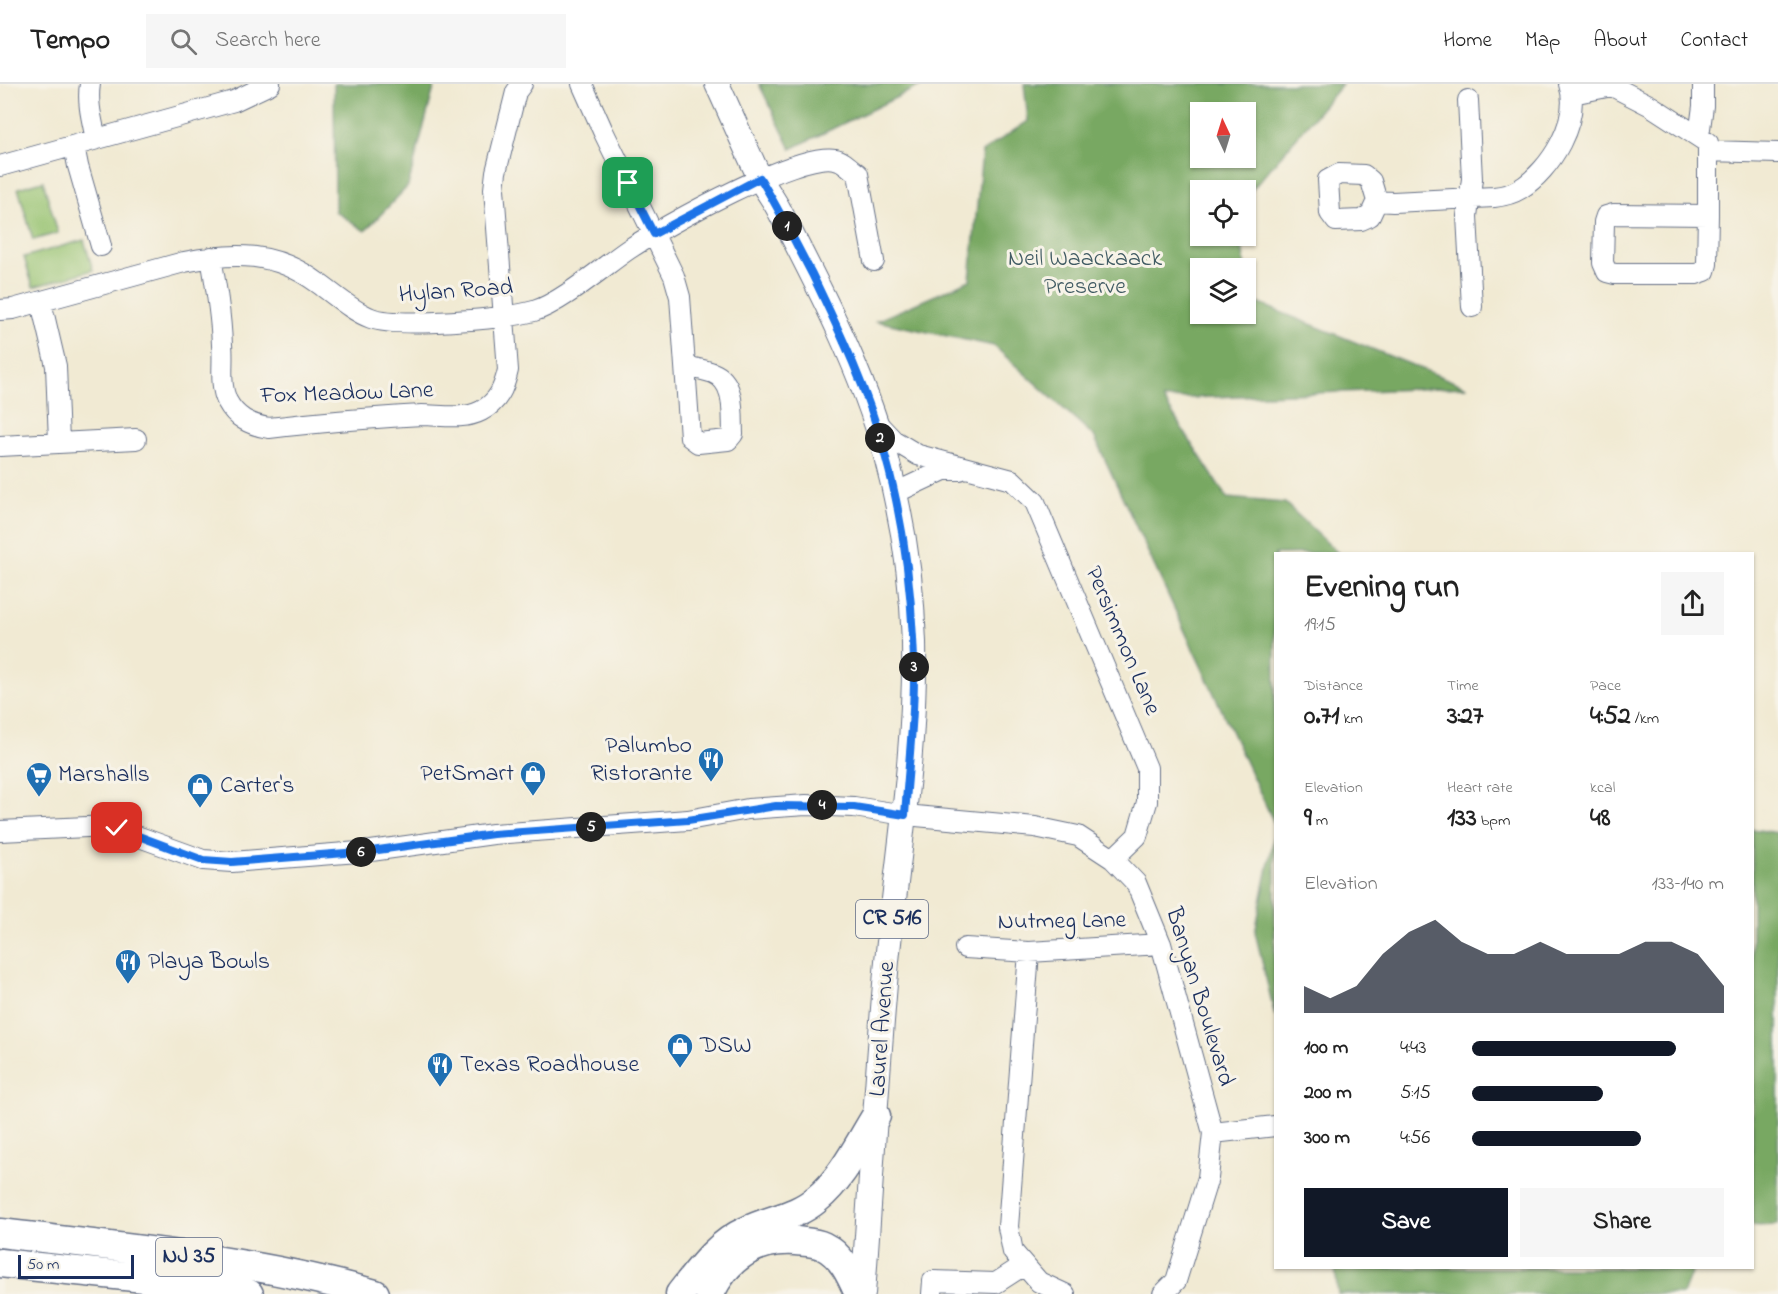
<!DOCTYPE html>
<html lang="en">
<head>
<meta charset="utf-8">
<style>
	body { margin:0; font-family:"Indie Flower",sans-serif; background:#f6f6f6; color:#222; height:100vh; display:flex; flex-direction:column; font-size:22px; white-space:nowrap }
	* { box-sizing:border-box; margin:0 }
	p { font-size:20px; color:#767676 }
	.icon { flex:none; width:33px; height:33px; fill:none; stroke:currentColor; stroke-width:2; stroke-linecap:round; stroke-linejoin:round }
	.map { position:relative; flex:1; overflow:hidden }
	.details { position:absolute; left:1274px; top:468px; width:480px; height:717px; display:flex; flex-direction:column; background:#fff; border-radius:0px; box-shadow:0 2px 4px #0004 }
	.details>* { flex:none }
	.needle { width:39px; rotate:356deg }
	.fabs { position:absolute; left:1190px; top:18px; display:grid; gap:12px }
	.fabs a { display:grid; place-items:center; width:66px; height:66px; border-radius:0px; background:#fff; box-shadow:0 2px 4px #0004; font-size:30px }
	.scale { position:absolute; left:18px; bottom:15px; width:116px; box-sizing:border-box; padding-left:6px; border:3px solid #1b2f5e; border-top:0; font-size:16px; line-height:21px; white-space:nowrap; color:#1b2f5e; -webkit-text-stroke:4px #f7f3e8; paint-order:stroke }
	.pin { position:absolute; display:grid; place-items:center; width:51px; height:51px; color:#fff; margin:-26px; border-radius:12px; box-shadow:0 3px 9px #0006 }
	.km { position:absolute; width:30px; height:30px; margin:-15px; border-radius:50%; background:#222; color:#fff; font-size:16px; line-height:30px; text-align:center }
	.round { display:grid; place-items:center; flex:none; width:63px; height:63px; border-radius:0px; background:#f6f6f6 }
	.head { display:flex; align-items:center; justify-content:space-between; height:102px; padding:0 30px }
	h1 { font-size:33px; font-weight:800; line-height:45px }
	.stats { display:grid; grid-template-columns:repeat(3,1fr); gap:9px; height:102px; padding:6px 30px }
	.stats div { display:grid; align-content:center }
	.stats b { font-size:26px; font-weight:800 }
	.stats small { font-size:16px; font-weight:400 }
	.stats p { font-size:16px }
	.chart { height:168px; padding:12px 30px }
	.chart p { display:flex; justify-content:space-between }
	.chart svg { width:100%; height:108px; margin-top:6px; fill:#111827; opacity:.7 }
	.button { display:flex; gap:12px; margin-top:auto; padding:12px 30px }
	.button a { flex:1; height:69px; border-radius:0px; background:#111827; color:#fff; font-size:24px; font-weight:800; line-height:69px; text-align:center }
	.button a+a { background:#f6f6f6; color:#222 }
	ul { padding:0 30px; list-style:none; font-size:20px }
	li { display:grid; grid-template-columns:96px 72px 1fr; align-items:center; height:45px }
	li i { height:15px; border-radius:8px; background:#111827 }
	header { display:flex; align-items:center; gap:36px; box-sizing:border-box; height:84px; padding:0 30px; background:#fff; border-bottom:2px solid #e0e0e0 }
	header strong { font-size:28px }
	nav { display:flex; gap:33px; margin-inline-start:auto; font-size:21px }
	.search { width:420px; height:54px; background:#f6f6f6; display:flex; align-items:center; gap:15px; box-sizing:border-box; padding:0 21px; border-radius:0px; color:#767676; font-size:22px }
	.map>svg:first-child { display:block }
	.green { fill:#96c270; stroke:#587867; stroke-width:1.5 }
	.forest { fill:#78a862; stroke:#4a6c60; stroke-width:1.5; fill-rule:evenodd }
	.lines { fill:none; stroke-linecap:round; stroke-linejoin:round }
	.minor-casing { stroke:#667087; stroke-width:22 }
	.major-casing { stroke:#667087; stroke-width:26 }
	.highway-casing { stroke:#667087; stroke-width:31 }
	.minor { stroke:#fff; stroke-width:20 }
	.major { stroke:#fff; stroke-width:24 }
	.highway { stroke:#fff; stroke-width:28 }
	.route-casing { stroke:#fff; stroke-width:12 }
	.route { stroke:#1a73e8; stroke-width:8 }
	.labels { text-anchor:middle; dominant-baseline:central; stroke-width:6; stroke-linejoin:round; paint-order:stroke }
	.shield { fill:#f7f3e8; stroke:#5d6a87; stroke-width:1.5 }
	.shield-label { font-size:22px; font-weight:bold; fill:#1b2f5e }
	.park-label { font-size:24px; fill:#405b63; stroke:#f7f3e8 }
	.street-label { font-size:24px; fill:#1b2f5e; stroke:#f7f3e8 }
	.poi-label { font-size:24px; fill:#1b2f5e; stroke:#f7f3e8; text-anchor:start }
</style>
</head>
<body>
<header>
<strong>Tempo</strong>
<div class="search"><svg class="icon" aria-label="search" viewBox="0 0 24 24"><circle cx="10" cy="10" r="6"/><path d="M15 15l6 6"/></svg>Search here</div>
<nav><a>Home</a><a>Map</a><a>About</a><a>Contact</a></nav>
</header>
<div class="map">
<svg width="1778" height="1210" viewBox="0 0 1778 1210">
	<rect width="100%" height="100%" fill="#f7f3e8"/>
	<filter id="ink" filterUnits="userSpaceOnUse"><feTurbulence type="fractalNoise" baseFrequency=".0167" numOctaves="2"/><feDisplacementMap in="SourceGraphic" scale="12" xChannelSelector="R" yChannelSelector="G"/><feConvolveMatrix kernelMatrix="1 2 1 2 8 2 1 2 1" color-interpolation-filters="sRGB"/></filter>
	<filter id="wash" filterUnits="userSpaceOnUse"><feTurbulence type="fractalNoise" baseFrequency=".008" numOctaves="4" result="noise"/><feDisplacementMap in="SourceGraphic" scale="24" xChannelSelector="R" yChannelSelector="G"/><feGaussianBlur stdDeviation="1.35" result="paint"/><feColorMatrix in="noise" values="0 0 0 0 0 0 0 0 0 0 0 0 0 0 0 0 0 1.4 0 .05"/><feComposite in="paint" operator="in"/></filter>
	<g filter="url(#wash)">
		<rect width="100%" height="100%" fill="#f1ead3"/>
		<!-- green -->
		<path class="green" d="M43 97 58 149 33 156 18 104Z
			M84 156 93 186 33 203 24 173Z"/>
		<!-- forest -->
		<path class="forest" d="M334 0H435L408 102 365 147 335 127Z
			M759 0H924L791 65Z
			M1024 0H1342L1245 114V106H1200V152H1241L1245 184H1200V230H1245V186L1248 215 1467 303 1163 315 1227 414 1285 419 1338 469 1275 470V741L1094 352 994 262 876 237 970 196 982 68 1028 37ZM1200 28H1245V74H1200Z
			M1752 745 1778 749V1141L1752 1142Z
			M1275 748V932L1255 848Z
			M1335 1184H1693L1683 1210H1338Z"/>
	</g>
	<g filter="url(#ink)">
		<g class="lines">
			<!-- minor casing -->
			<g class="minor-casing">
				<path id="minor" d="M90 0C87 19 92 36 96 55
					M582 0 603 47 674 192 680 213 685 282
					M1572 10 1612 2 1651 22 1708 59V131
					M1468 16 1472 95 1467 132 1472 223
					M1699 52 1703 22V0
					M74 62 78 82 101 162
					M1709 67 1778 69
					M0 82 234 17 270 0
					M1339 90 1364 91 1371 97 1377 117 1370 132 1361 136 1336 137 1330 129 1328 96Z
					M1377 117 1393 118 1494 113C1503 112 1512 110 1520 105 1551 86 1581 36 1569 0
					M1613 130 1708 131 1707 180 1705 187 1696 190H1615L1607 188 1603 179 1604 138 1606 132Z
					M211 173C216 202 221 231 222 261 224 279 219 300 227 317 236 334 250 341 269 344 319 338 371 334 422 331 440 331 464 336 481 327 498 318 504 304 508 286L494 105 496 88 516 8 522 0
					M41 218 56 282 59 358
					M0 226 13 225 184 178C234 168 275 167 318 199 335 211 352 227 371 234 398 244 505 235 534 227 561 219 604 182 629 165 664 142 798 67 835 75 843 76 851 85 858 90L874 177
					M685 282C694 284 705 286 713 289 736 298 732 330 733 350L728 356 698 359 690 353Z
					M875 337 893 356 918 371 1012 396 1035 418 1147 684V718L1137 752 1113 775
					M0 362 136 355
					M895 409 944 386H960
					M0 747 109 742 203 776 232 778 371 767 493 750 688 736 748 725 806 721 854 723 905 731 1035 743 1078 752 1113 775 1136 799 1161 860 1213 1049 1208 1094 1176 1197 1163 1210
					M965 864 1029 868 1161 860
					M1029 868 1008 1143 1013 1168 1039 1198 1065 1210
					M1213 1049 1275 1042
					M932 1210 933 1197 996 1199 1024 1181"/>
			</g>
			<!-- major casing -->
			<g class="major-casing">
				<path id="major" d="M717 0C731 30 744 61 759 92 764 103 772 113 778 124 819 203 862 285 886 372 902 432 912 495 914 558 916 665 898 771 887 877 877 988 871 1099 863 1210"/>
			</g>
			<!-- highway casing -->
			<g class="highway-casing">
				<path id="highway" d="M0 1149C125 1164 253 1175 375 1210
					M0 1179 192 1199 249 1210
					M680 1210C699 1186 717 1160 746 1147 770 1135 796 1133 817 1115 843 1094 859 1059 876 1032
					M710 1210C726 1174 756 1154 796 1157 804 1158 815 1158 823 1162 842 1171 851 1192 859 1210"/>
			</g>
			<!-- minor -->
			<use href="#minor" class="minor"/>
			<!-- major -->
			<use href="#major" class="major"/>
			<!-- highway -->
			<use href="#highway" class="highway"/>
		</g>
	</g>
	<g class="lines" filter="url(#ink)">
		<!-- route casing -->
		<g class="route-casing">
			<path id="route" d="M117 744 203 776 232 778 371 767 493 750 688 736 776 722 854 723 905 731C909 673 917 613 913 554 910 492 902 431 885 371 869 309 840 248 812 190 795 158 779 125 760 94L654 150 628 99"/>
		</g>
		<!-- route -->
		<use href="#route" class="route"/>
	</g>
	<!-- icons -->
	<defs>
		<g id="restaurant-pin" transform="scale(1.35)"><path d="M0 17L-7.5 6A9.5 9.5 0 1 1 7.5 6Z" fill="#1f6fb2" stroke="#f7f3e8"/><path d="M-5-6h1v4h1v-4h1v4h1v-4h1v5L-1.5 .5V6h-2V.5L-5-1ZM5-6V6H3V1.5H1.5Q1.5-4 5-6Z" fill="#fff"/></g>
		<g id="shop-pin" transform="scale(1.35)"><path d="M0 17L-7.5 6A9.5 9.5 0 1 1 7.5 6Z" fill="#1f6fb2" stroke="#f7f3e8"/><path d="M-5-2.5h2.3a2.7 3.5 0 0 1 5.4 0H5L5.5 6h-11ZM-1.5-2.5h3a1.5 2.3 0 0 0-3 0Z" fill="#fff"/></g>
		<g id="supermarket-pin" transform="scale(1.35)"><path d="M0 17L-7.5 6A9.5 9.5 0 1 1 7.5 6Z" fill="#1f6fb2" stroke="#f7f3e8"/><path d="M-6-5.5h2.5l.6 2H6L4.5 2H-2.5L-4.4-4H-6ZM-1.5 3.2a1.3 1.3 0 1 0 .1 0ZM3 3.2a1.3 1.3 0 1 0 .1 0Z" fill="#fff"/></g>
	</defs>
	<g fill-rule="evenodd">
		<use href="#restaurant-pin" x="711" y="676"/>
		<use href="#shop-pin" x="533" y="690"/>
		<use href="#supermarket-pin" x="39" y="691"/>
		<use href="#shop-pin" x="200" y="702"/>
		<use href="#restaurant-pin" x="128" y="878"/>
		<use href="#shop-pin" x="680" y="962"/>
		<use href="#restaurant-pin" x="440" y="981"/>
	</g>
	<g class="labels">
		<!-- shield labels -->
		<g class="shield">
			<rect x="856" y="816" width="72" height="38" rx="4.5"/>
			<rect x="156" y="1154" width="66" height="38" rx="4.5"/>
		</g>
		<g class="shield-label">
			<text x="892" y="835">CR 516</text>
			<text x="189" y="1173">NJ 35</text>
		</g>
		<!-- park labels -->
		<g class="park-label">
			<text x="1085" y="175">Neil Waackaack<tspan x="1085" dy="28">Preserve</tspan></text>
		</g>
		<!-- street labels -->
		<g class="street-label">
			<text transform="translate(456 208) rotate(-4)">Hylan Road</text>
			<text transform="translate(347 310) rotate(-2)">Fox Meadow Lane</text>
			<text transform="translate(1122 557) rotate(67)">Persimmon Lane</text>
			<text transform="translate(1062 838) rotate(-1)">Nutmeg Lane</text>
			<text transform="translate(1199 913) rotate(73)">Banyan Boulevard</text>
			<text transform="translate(883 945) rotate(-86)">Laurel Avenue</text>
		</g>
		<!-- poi labels -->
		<g class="poi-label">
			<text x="692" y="662" text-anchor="end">Palumbo<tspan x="692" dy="28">Ristorante</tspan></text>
			<text x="514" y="690" text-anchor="end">PetSmart</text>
			<text x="58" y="691">Marshalls</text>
			<text x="220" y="702">Carter's</text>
			<text x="148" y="878">Playa Bowls</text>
			<text x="700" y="962">DSW</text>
			<text x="460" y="981">Texas Roadhouse</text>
		</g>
	</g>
</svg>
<div class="fabs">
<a><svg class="needle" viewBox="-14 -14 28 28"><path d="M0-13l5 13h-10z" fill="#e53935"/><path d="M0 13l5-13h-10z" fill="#767676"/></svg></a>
<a><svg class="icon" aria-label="locate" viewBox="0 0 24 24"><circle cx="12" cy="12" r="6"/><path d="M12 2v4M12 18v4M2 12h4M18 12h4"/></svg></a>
<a><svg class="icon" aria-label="layers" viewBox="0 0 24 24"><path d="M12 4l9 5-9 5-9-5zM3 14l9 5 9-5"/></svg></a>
</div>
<div class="scale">50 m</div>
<div class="pin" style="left:628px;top:99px;background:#1e9e55"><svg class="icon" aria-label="arrive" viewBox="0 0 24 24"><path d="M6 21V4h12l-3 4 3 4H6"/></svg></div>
<div class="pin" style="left:117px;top:744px;background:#d93025"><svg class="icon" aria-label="check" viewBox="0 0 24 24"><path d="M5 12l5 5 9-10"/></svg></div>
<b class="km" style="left:787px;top:142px">1</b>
<b class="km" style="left:880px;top:354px">2</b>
<b class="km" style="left:914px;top:583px">3</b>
<b class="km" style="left:822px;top:721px">4</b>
<b class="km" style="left:591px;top:743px">5</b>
<b class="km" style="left:361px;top:768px">6</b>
<section class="details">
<div class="head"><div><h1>Evening run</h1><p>19:15</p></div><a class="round"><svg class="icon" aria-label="share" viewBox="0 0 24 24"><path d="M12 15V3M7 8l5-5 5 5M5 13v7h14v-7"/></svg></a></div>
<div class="stats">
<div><p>Distance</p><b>0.71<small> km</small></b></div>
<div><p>Time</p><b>3:27</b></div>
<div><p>Pace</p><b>4:52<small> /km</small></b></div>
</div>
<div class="stats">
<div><p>Elevation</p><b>9<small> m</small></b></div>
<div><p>Heart rate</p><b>133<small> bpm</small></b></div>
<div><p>kcal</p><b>48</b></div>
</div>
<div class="chart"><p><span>Elevation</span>133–140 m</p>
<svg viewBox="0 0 160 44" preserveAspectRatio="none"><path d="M0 44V33L10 38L20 33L30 20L40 11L50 6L60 15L70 20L80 20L90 15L100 20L110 20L120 20L130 15L140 15L150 20L160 33V44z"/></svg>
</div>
<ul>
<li><b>100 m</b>4:43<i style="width:81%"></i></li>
<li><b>200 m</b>5:15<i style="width:52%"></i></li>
<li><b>300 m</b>4:56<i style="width:67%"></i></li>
</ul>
<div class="button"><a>Save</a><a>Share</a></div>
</section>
</div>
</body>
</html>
